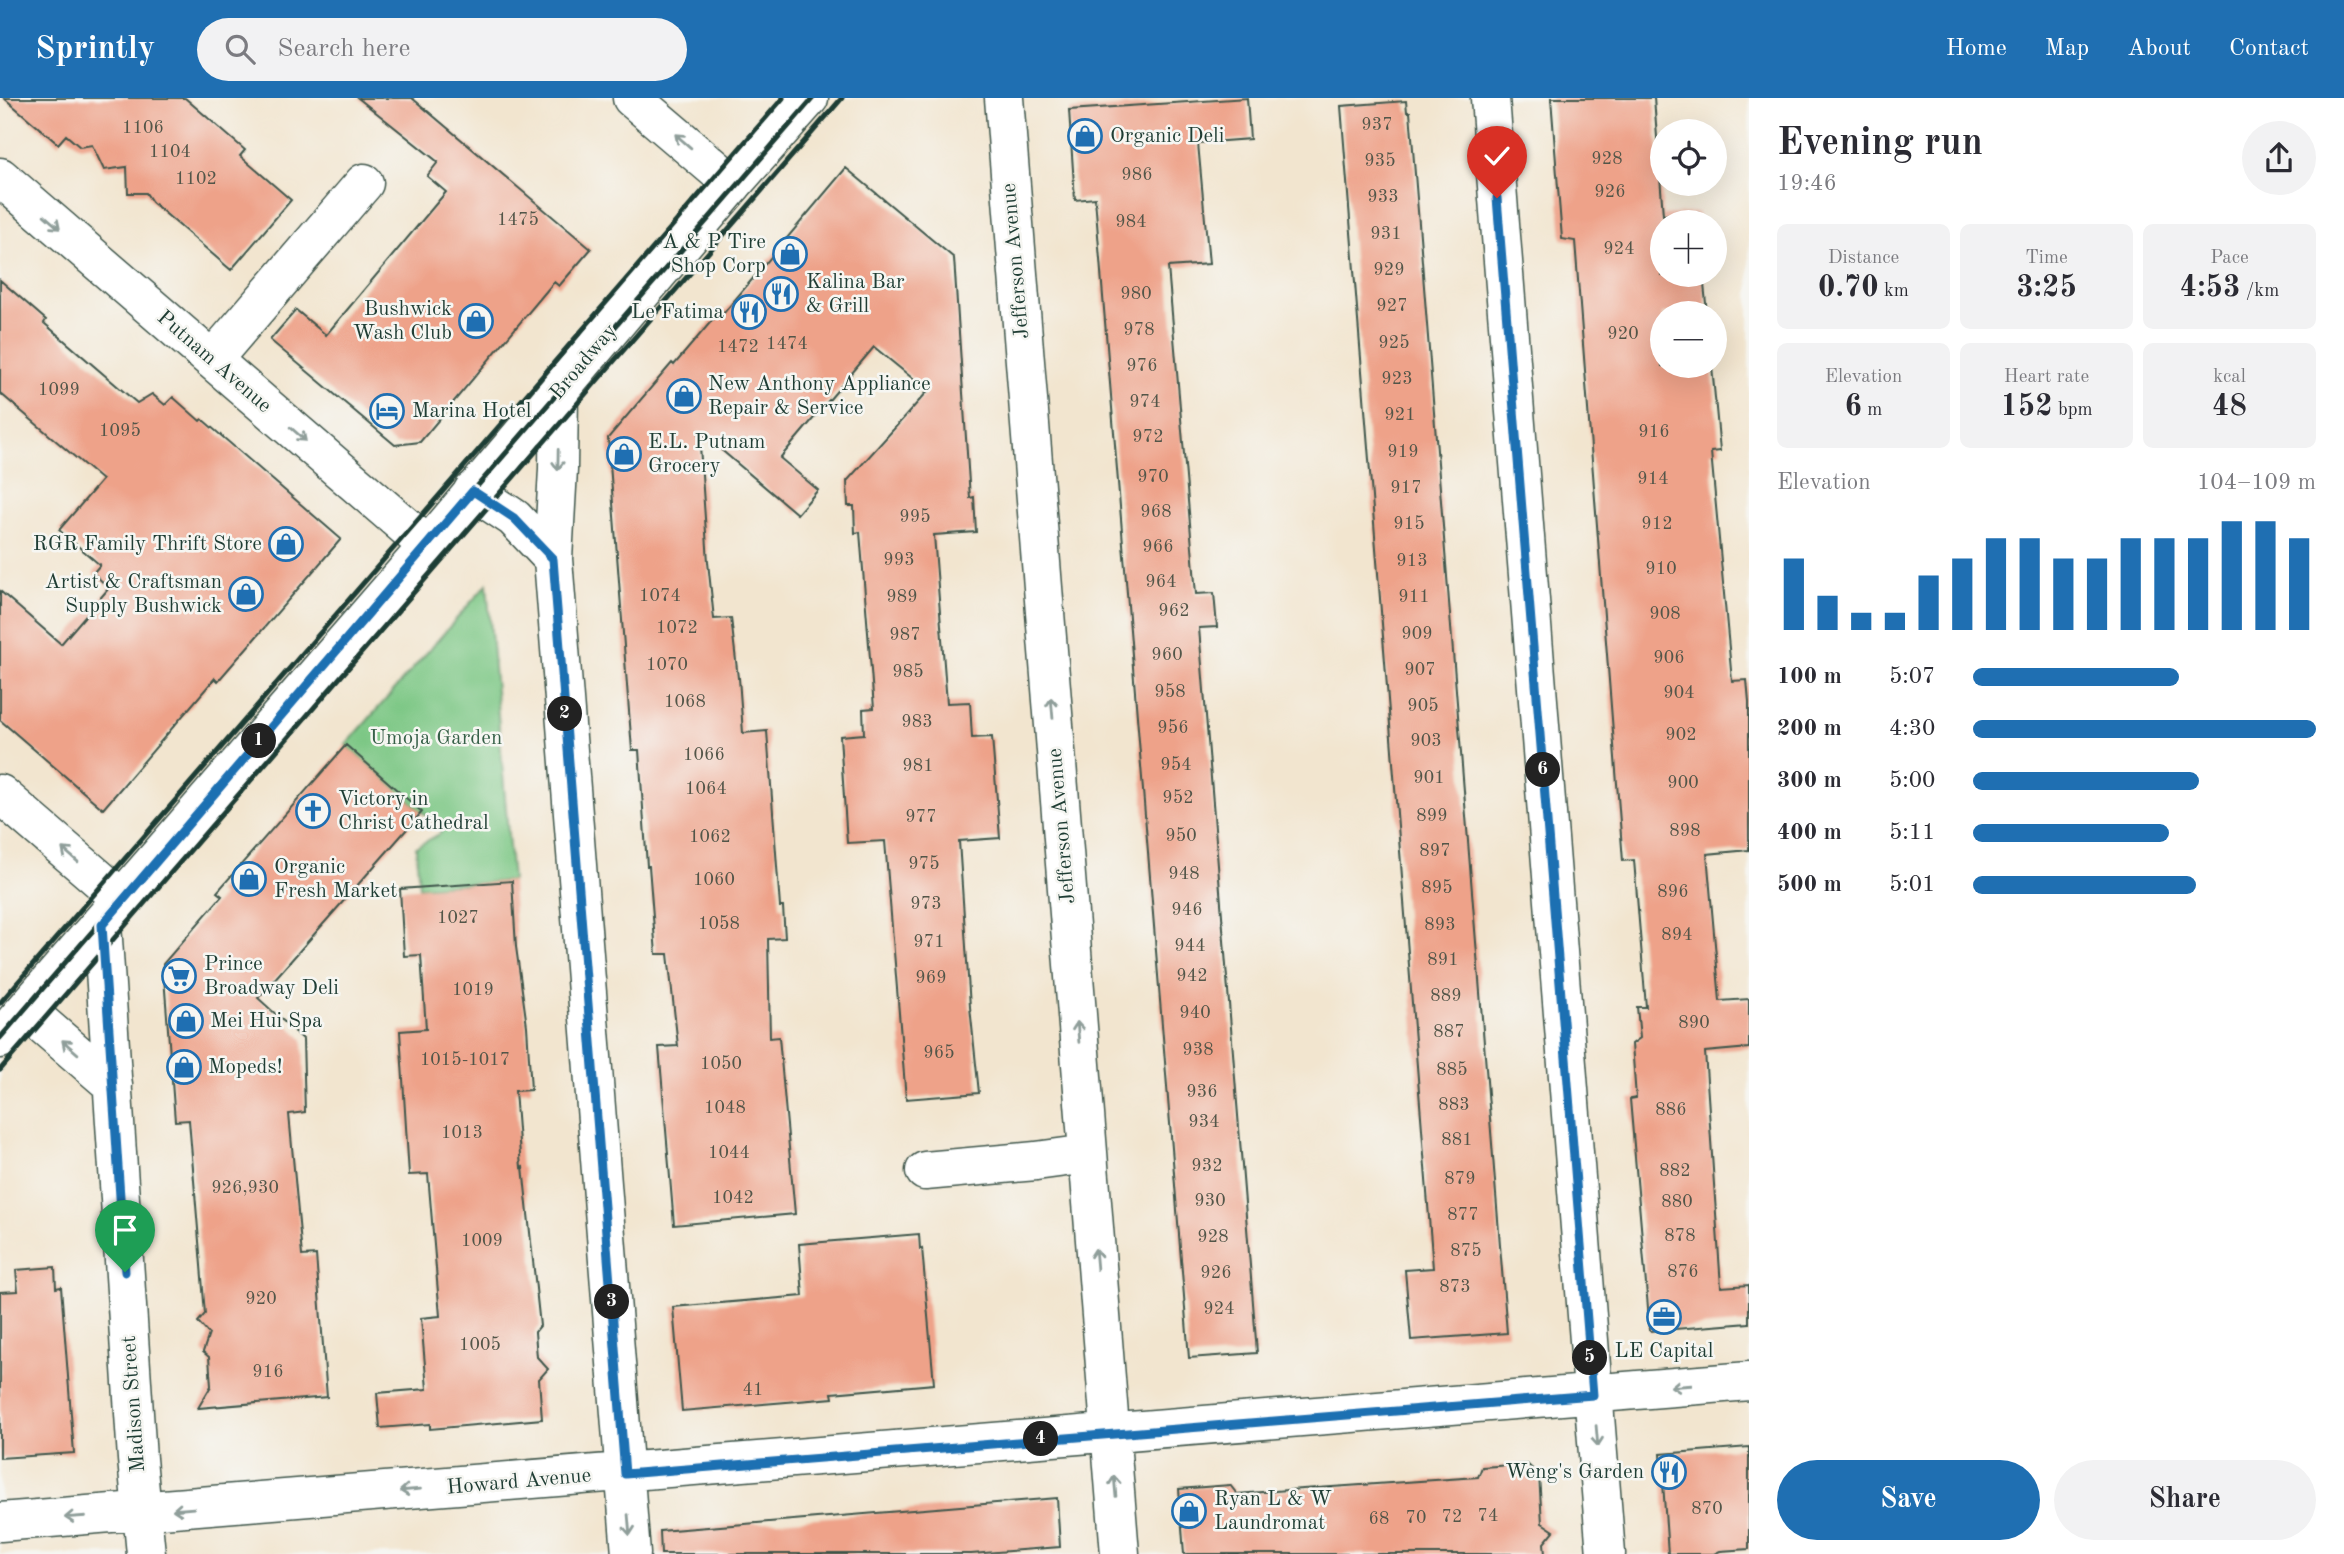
<!DOCTYPE html>
<html lang="en">
<head>
<meta charset="utf-8">
<style>
	body { margin:0; font-family:"Old Standard TT",serif; background:#f2f2f3; color:#2b2b33; height:100vh; display:flex; flex-direction:column; font-size:26px; white-space:nowrap }
	* { box-sizing:border-box; margin:0 }
	p { font-size:23px; color:#7c7c81 }
	.icon { flex:none; width:38px; height:38px; fill:none; stroke:currentColor; stroke-width:2; stroke-linecap:round; stroke-linejoin:round }
	.map { position:relative; flex:1; overflow:hidden }
	.sheet { display:flex; flex-direction:column; background:#fff; width:595px }
	.sheet>* { flex:none }
	.buttons { position:absolute; left:1650px; top:21px; display:grid; gap:14px }
	.buttons a { display:grid; place-items:center; width:77px; height:77px; border-radius:50%; background:#fff; box-shadow:0 7px 28px #0002; font-size:35px }
	.pin { position:absolute; display:grid; place-items:center; width:60px; height:60px; color:#fff; margin:-72px -30px; border-radius:50% 50% 50% 0; rotate:-45deg; box-shadow:0 0 7px #0007 }
	.pin .icon { rotate:45deg }
	.km { position:absolute; width:35px; height:35px; margin:-18px; border-radius:50%; background:#222; color:#fff; font-size:19px; line-height:35px; text-align:center }
	.round { display:grid; place-items:center; flex:none; width:74px; height:74px; border-radius:37px; background:#f2f2f3 }
	.overview { display:flex; align-items:center; justify-content:space-between; height:119px; padding:0 28px }
	h1 { font-size:38px; font-weight:800; line-height:52px }
	.figures { display:grid; grid-template-columns:repeat(3,1fr); gap:10px; height:119px; padding:7px 28px }
	.figures div { display:grid; align-content:center; border-radius:10px; background:#f2f2f3; text-align:center }
	.figures b { font-size:30px; font-weight:800 }
	.figures small { font-size:19px; font-weight:400 }
	.figures p { font-size:19px }
	.chart { height:196px; padding:14px 28px }
	.chart p { display:flex; justify-content:space-between }
	.chart svg { width:100%; height:126px; margin-top:7px; stroke:#1f6fb2; stroke-width:6 }
	.action { display:flex; gap:14px; margin-top:auto; padding:14px 28px }
	.action a { flex:1; height:80px; border-radius:42px; background:#1f6fb2; color:#fff; font-size:28px; font-weight:800; line-height:80px; text-align:center }
	.action a+a { background:#f2f2f3; color:#2b2b33 }
	ul { padding:0 28px; list-style:none; font-size:23px }
	li { display:grid; grid-template-columns:112px 84px 1fr; align-items:center; height:52px }
	li i { height:18px; border-radius:9px; background:#1f6fb2 }
	header { display:flex; align-items:center; gap:42px; box-sizing:border-box; height:98px; padding:0 35px; background:#1f6fb2; color:#fff }
	header strong { font-size:33px }
	nav { display:flex; gap:38px; margin-inline-start:auto; font-size:24px }
	.search { width:490px; height:63px; background:#f2f2f3; display:flex; align-items:center; gap:18px; box-sizing:border-box; padding:0 24px; border-radius:38px; color:#7c7c81; font-size:26px }
	main { display:flex; flex:1; min-height:0 }
	.map>svg:first-child { display:block }
	.green { fill:#7dc785; stroke:#4e825c; stroke-width:2 }
	.building { fill:#eea289 }
	.lines { fill:none; stroke-linecap:round; stroke-linejoin:round }
	.minor-casing { stroke:#3f564b; stroke-width:41 }
	.major-casing { stroke:#3f564b; stroke-width:41 }
	.minor { stroke:#fff; stroke-width:38 }
	.major { stroke:#fff; stroke-width:38 }
	.rail { stroke:#1f3d34; stroke-width:5 }
	.oneway { stroke:#8f9e9a }
	.route-casing { stroke:#fff; stroke-width:14 }
	.route { stroke:#1f6fb2; stroke-width:9 }
	.labels { text-anchor:middle; dominant-baseline:central; stroke-width:5; stroke-linejoin:round; paint-order:stroke }
	.number-label { font-size:18px; fill:#535649 }
	.poi-label { font-size:21px; fill:#1f3d34; stroke:#f6f6f2; text-anchor:start }
	.street-label { font-size:21px; fill:#1f3d34; stroke:#f6f6f2 }
	.park-label { font-size:21px; fill:#366048; stroke:#f6f6f2 }
</style>
</head>
<body>
<header>
<strong>Sprintly</strong>
<div class="search"><svg class="icon" aria-label="search" viewBox="0 0 24 24"><circle cx="10" cy="10" r="6"/><path d="M15 15l6 6"/></svg>Search here</div>
<nav><a>Home</a><a>Map</a><a>About</a><a>Contact</a></nav>
</header>
<main>
<div class="map">
<svg width="1749" height="1456" viewBox="0 0 1749 1456">
	<rect width="100%" height="100%" fill="#f6f6f2"/>
	<filter id="ink" filterUnits="userSpaceOnUse"><feTurbulence type="fractalNoise" baseFrequency=".0143" numOctaves="2"/><feDisplacementMap in="SourceGraphic" scale="14" xChannelSelector="R" yChannelSelector="G"/><feConvolveMatrix kernelMatrix="1 2 1 2 8 2 1 2 1" color-interpolation-filters="sRGB"/></filter>
	<filter id="wash" filterUnits="userSpaceOnUse"><feTurbulence type="fractalNoise" baseFrequency=".00686" numOctaves="4" result="noise"/><feDisplacementMap in="SourceGraphic" scale="28" xChannelSelector="R" yChannelSelector="G"/><feGaussianBlur stdDeviation="1.57" result="paint"/><feColorMatrix in="noise" values="0 0 0 0 0 0 0 0 0 0 0 0 0 0 0 0 0 1.4 0 .05"/><feComposite in="paint" operator="in"/></filter>
	<g filter="url(#wash)">
		<rect width="100%" height="100%" fill="#f2e5cf"/>
		<!-- green -->
		<path class="green" d="M487 486 512 783 419 789 416 749 441 735 440 727 422 714 346 647Z"/>
		<g id="blocks">
			<!-- building -->
			<path class="building" d="M4 0H185L245 52 240 58 291 102 231 172 152 104 146 95H128L127 69 104 72 92 47 80 49 66 37 58 46Z
				M358 0H412L591 151 559 188 554 184 420 344 395 347 270 242 296 212 326 237 446 94 427 78 438 64Z
				M1247 0 1250 41 1198 45 1209 166 1168 169 1196 496 1214 495 1217 529 1199 530 1257 1255 1189 1260 1095 100 1075 102 1069 12Z
				M1551 0H1654L1663 117 1698 114 1699 124H1662V177H1703L1707 215H1662V268H1712L1720 353 1711 354 1732 583 1747 582 1749 604V752L1707 756 1720 903 1749 901V950L1705 954 1721 1189 1749 1187V1225L1650 1233 1630 1001 1636 1000 1632 946 1640 940 1637 909H1646L1634 762 1623 763 1575 143 1562 141Z
				M1406 3 1407 14H1410L1418 113 1507 1235 1411 1242 1405 1172 1433 1170 1341 8Z
				M846 70 954 160 970 400 974 399 976 434 934 437 947 605 970 604 972 640 992 639 1000 740 959 743 970 909 979 995 906 1001 885 743 847 745 840 638 864 636 863 611 874 610 860 434 855 435 854 408H848L847 383 928 293 874 249 780 360 818 392 797 416 699 333 708 464 714 521 731 520 738 580H739L743 635 767 633 780 809H783L785 840 768 841 770 940 779 939 795 1116 674 1127 659 949 678 948 668 856H656L649 768H647L639 652H632L608 340 672 265 674 267 720 213 723 216Z
				M0 182 46 222 44 225 137 305 152 296 165 307 173 299 200 323 202 321 341 441 218 583 215 580 103 711 0 622V493L61 546 109 490 93 475 100 467 59 432 102 382 0 295Z
				M346 647 422 714 258 900 303 941 305 1014 289 1016 302 1158 316 1157 327 1299 198 1310 211 1288 209 1259 203 1254 209 1236 198 1224 205 1216 189 1022 175 1023 163 866 222 798 217 794Z
				M512 783 516 849 527 928 531 992 515 993 521 1070 523 1069 540 1228 535 1234 537 1259 548 1271 539 1281 542 1321 430 1331V1326L380 1330 377 1295 427 1291 421 1220 440 1218 428 1076 409 1077 400 933 426 931 421 857 404 858 400 791Z
				M919 1136 920 1151 922 1150 934 1286 832 1295 833 1300 682 1313 673 1209 803 1198 799 1146Z
				M55 1169 56 1190 61 1189 74 1355 0 1360V1194L18 1193 16 1172Z
				M1749 1349V1451L1720 1453 1714 1456H1668L1661 1356Z
				M1527 1366 1539 1377 1542 1425 1554 1433 1544 1445 1545 1456H1184L1179 1391 1230 1387 1237 1396 1288 1392 1478 1379 1482 1369Z
				M1057 1400 1060 1449 971 1456H661L660 1433Z"/>
		</g>
	</g>
	<g filter="url(#ink)">
		<use href="#blocks" fill-opacity="0" stroke="#3f564b" stroke-width="2"/>
		<g class="lines">
			<!-- minor casing -->
			<g class="minor-casing">
				<path id="minor" d="M632 0 733 86
					M1004 0 1120 1456
					M1490 0 1606 1456
					M0 79 428 448
					M212 262 364 85
					M559 293 558 371 553 461 631 1456
					M473 393 514 420 553 461
					M0 696 122 801
					M102 826 137 1361 146 1456
					M26 912 113 987
					M925 1073 1036 1063 1088 1056
					M0 1424 1749 1283"/>
			</g>
			<!-- major casing -->
			<g class="major-casing">
				<path id="major" d="M0 941 428 448 733 86 809 0"/>
			</g>
			<!-- minor -->
			<use href="#minor" class="minor"/>
			<!-- major -->
			<use href="#major" class="major"/>
			<!-- rail -->
			<path class="rail" d="M0 905 783 0
				M0 940 813 0
				M0 972 842 0"/>
		</g>
		<!-- one-way arrows -->
		<defs><path id="oneway-shaft" d="M-6 0H5M1.5-3L5.5 0L1.5 3" fill="none" stroke-width="1.6" stroke-linecap="round" stroke-linejoin="round" transform="scale(1.75)"/></defs>
		<g class="oneway">
			<use href="#oneway-shaft" transform="translate(683 43) rotate(-139)"/>
			<use href="#oneway-shaft" transform="translate(52 124) rotate(41)"/>
			<use href="#oneway-shaft" transform="translate(298 336) rotate(41)"/>
			<use href="#oneway-shaft" transform="translate(558 362) rotate(91)"/>
			<use href="#oneway-shaft" transform="translate(1052 610) rotate(-95)"/>
			<use href="#oneway-shaft" transform="translate(70 757) rotate(-139)"/>
			<use href="#oneway-shaft" transform="translate(1078 934) rotate(-95)"/>
			<use href="#oneway-shaft" transform="translate(70 949) rotate(-139)"/>
			<use href="#oneway-shaft" transform="translate(1096 1161) rotate(-95)"/>
			<use href="#oneway-shaft" transform="translate(1681 1288) rotate(176)"/>
			<use href="#oneway-shaft" transform="translate(1597 1338) rotate(85)"/>
			<use href="#oneway-shaft" transform="translate(1115 1388) rotate(-95)"/>
			<use href="#oneway-shaft" transform="translate(410 1392) rotate(175)"/>
			<use href="#oneway-shaft" transform="translate(183 1411) rotate(175)"/>
			<use href="#oneway-shaft" transform="translate(75 1419) rotate(176)"/>
			<use href="#oneway-shaft" transform="translate(629 1427) rotate(85)"/>
		</g>
	</g>
	<g class="lines" filter="url(#ink)">
		<!-- route casing -->
		<g class="route-casing">
			<path id="route" d="M125 1174 102 827 473 393 514 420 553 461 625 1376 1593 1297 1497 100"/>
		</g>
		<!-- route -->
		<use href="#route" class="route"/>
	</g>
	<!-- icons -->
	<defs>
		<g id="shop-ring" transform="scale(1.75)"><circle r="9.5" fill="#f6f6f2" stroke="#1f6fb2" stroke-width="1.5"/><path d="M-5-2.5h2.3a2.7 3.5 0 0 1 5.4 0H5L5.5 6h-11ZM-1.5-2.5h3a1.5 2.3 0 0 0-3 0Z" fill="#1f6fb2"/></g>
		<g id="restaurant-ring" transform="scale(1.75)"><circle r="9.5" fill="#f6f6f2" stroke="#1f6fb2" stroke-width="1.5"/><path d="M-5-6h1v4h1v-4h1v4h1v-4h1v5L-1.5 .5V6h-2V.5L-5-1ZM5-6V6H3V1.5H1.5Q1.5-4 5-6Z" fill="#1f6fb2"/></g>
		<g id="hotel-ring" transform="scale(1.75)"><circle r="9.5" fill="#f6f6f2" stroke="#1f6fb2" stroke-width="1.5"/><path d="M-6-4.5h1.5V1H6V5H4.5V3h-9V5H-6ZM-4 0a1.8 1.8 0 1 1 3.6 0ZM.5 0V-2.5h3Q6-2.5 6 0Z" fill="#1f6fb2"/></g>
		<g id="church-ring" transform="scale(1.75)"><circle r="9.5" fill="#f6f6f2" stroke="#1f6fb2" stroke-width="1.5"/><path d="M-1.2-6h2.4v3.5h3.3v2.4h-3.3V6h-2.4V-.1h-3.3v-2.4h3.3Z" fill="#1f6fb2"/></g>
		<g id="supermarket-ring" transform="scale(1.75)"><circle r="9.5" fill="#f6f6f2" stroke="#1f6fb2" stroke-width="1.5"/><path d="M-6-5.5h2.5l.6 2H6L4.5 2H-2.5L-4.4-4H-6ZM-1.5 3.2a1.3 1.3 0 1 0 .1 0ZM3 3.2a1.3 1.3 0 1 0 .1 0Z" fill="#1f6fb2"/></g>
		<g id="office-ring" transform="scale(1.75)"><circle r="9.5" fill="#f6f6f2" stroke="#1f6fb2" stroke-width="1.5"/><path d="M-6-3h4V-5.5h4V-3h4V5H-6ZM-1-4.5V-3h2v-1.5ZM-6 0V1H6V0Z" fill="#1f6fb2"/></g>
	</defs>
	<g fill-rule="evenodd">
		<use href="#shop-ring" x="1085" y="38"/>
		<use href="#shop-ring" x="790" y="156"/>
		<use href="#restaurant-ring" x="781" y="196"/>
		<use href="#restaurant-ring" x="749" y="214"/>
		<use href="#shop-ring" x="476" y="223"/>
		<use href="#shop-ring" x="684" y="298"/>
		<use href="#hotel-ring" x="387" y="313"/>
		<use href="#shop-ring" x="624" y="356"/>
		<use href="#shop-ring" x="286" y="446"/>
		<use href="#shop-ring" x="246" y="496"/>
		<use href="#church-ring" x="313" y="713"/>
		<use href="#shop-ring" x="249" y="781"/>
		<use href="#supermarket-ring" x="179" y="878"/>
		<use href="#shop-ring" x="186" y="923"/>
		<use href="#shop-ring" x="184" y="969"/>
		<use href="#office-ring" x="1664" y="1219"/>
		<use href="#restaurant-ring" x="1669" y="1374"/>
		<use href="#shop-ring" x="1189" y="1413"/>
	</g>
	<g class="labels">
		<!-- number labels -->
		<g class="number-label">
			<text x="1377" y="27">937</text>
			<text x="143" y="30">1106</text>
			<text x="170" y="54">1104</text>
			<text x="1607" y="61">928</text>
			<text x="1380" y="63">935</text>
			<text x="1137" y="77">986</text>
			<text x="196" y="81">1102</text>
			<text x="1610" y="94">926</text>
			<text x="1383" y="99">933</text>
			<text x="518" y="122">1475</text>
			<text x="1131" y="124">984</text>
			<text x="1386" y="136">931</text>
			<text x="1619" y="151">924</text>
			<text x="1389" y="172">929</text>
			<text x="1136" y="196">980</text>
			<text x="1392" y="208">927</text>
			<text x="1139" y="232">978</text>
			<text x="1623" y="236">920</text>
			<text x="1394" y="245">925</text>
			<text x="787" y="246">1474</text>
			<text x="738" y="249">1472</text>
			<text x="1142" y="268">976</text>
			<text x="1397" y="281">923</text>
			<text x="59" y="292">1099</text>
			<text x="1145" y="304">974</text>
			<text x="1400" y="317">921</text>
			<text x="120" y="333">1095</text>
			<text x="1654" y="334">916</text>
			<text x="1148" y="339">972</text>
			<text x="1403" y="354">919</text>
			<text x="1153" y="379">970</text>
			<text x="1653" y="381">914</text>
			<text x="1406" y="390">917</text>
			<text x="1156" y="414">968</text>
			<text x="915" y="419">995</text>
			<text x="1409" y="426">915</text>
			<text x="1657" y="426">912</text>
			<text x="1158" y="449">966</text>
			<text x="899" y="462">993</text>
			<text x="1412" y="463">913</text>
			<text x="1661" y="471">910</text>
			<text x="1161" y="484">964</text>
			<text x="660" y="498">1074</text>
			<text x="902" y="499">989</text>
			<text x="1414" y="499">911</text>
			<text x="1174" y="513">962</text>
			<text x="1665" y="516">908</text>
			<text x="677" y="530">1072</text>
			<text x="1417" y="536">909</text>
			<text x="905" y="537">987</text>
			<text x="1167" y="557">960</text>
			<text x="1669" y="560">906</text>
			<text x="667" y="567">1070</text>
			<text x="1420" y="572">907</text>
			<text x="908" y="574">985</text>
			<text x="1170" y="594">958</text>
			<text x="1679" y="595">904</text>
			<text x="685" y="604">1068</text>
			<text x="1423" y="608">905</text>
			<text x="917" y="624">983</text>
			<text x="1173" y="630">956</text>
			<text x="1681" y="637">902</text>
			<text x="1426" y="643">903</text>
			<text x="704" y="657">1066</text>
			<text x="1176" y="667">954</text>
			<text x="918" y="668">981</text>
			<text x="1429" y="680">901</text>
			<text x="1683" y="685">900</text>
			<text x="706" y="691">1064</text>
			<text x="1178" y="700">952</text>
			<text x="1432" y="718">899</text>
			<text x="921" y="719">977</text>
			<text x="1685" y="733">898</text>
			<text x="1181" y="738">950</text>
			<text x="710" y="739">1062</text>
			<text x="1435" y="753">897</text>
			<text x="924" y="766">975</text>
			<text x="1184" y="776">948</text>
			<text x="714" y="782">1060</text>
			<text x="1437" y="790">895</text>
			<text x="1673" y="794">896</text>
			<text x="926" y="806">973</text>
			<text x="1187" y="812">946</text>
			<text x="458" y="820">1027</text>
			<text x="719" y="826">1058</text>
			<text x="1440" y="827">893</text>
			<text x="1677" y="837">894</text>
			<text x="929" y="844">971</text>
			<text x="1190" y="848">944</text>
			<text x="1443" y="862">891</text>
			<text x="1192" y="878">942</text>
			<text x="931" y="880">969</text>
			<text x="473" y="892">1019</text>
			<text x="1446" y="898">889</text>
			<text x="1195" y="915">940</text>
			<text x="1694" y="925">890</text>
			<text x="1449" y="934">887</text>
			<text x="1198" y="952">938</text>
			<text x="939" y="955">965</text>
			<text x="465" y="962">1015-1017</text>
			<text x="721" y="966">1050</text>
			<text x="1452" y="972">885</text>
			<text x="1202" y="994">936</text>
			<text x="1454" y="1007">883</text>
			<text x="725" y="1010">1048</text>
			<text x="1671" y="1012">886</text>
			<text x="1204" y="1024">934</text>
			<text x="462" y="1035">1013</text>
			<text x="1457" y="1042">881</text>
			<text x="729" y="1055">1044</text>
			<text x="1207" y="1068">932</text>
			<text x="1675" y="1073">882</text>
			<text x="1460" y="1081">879</text>
			<text x="245" y="1090">926,930</text>
			<text x="733" y="1100">1042</text>
			<text x="1210" y="1103">930</text>
			<text x="1677" y="1104">880</text>
			<text x="1463" y="1117">877</text>
			<text x="1680" y="1138">878</text>
			<text x="1213" y="1139">928</text>
			<text x="482" y="1143">1009</text>
			<text x="1466" y="1153">875</text>
			<text x="1683" y="1174">876</text>
			<text x="1216" y="1175">926</text>
			<text x="1455" y="1189">873</text>
			<text x="261" y="1201">920</text>
			<text x="1219" y="1211">924</text>
			<text x="480" y="1247">1005</text>
			<text x="268" y="1274">916</text>
			<text x="753" y="1292">41</text>
			<text x="1707" y="1411">870</text>
			<text x="1488" y="1418">74</text>
			<text x="1452" y="1419">72</text>
			<text x="1416" y="1420">70</text>
			<text x="1379" y="1421">68</text>
		</g>
		<!-- poi labels -->
		<g class="poi-label">
			<text x="1110" y="38">Organic Deli</text>
			<text x="766" y="144" text-anchor="end">A &amp; P Tire<tspan x="766" dy="24">Shop Corp</tspan></text>
			<text x="806" y="184">Kalina Bar<tspan x="806" dy="24">&amp; Grill</tspan></text>
			<text x="452" y="211" text-anchor="end">Bushwick<tspan x="452" dy="24">Wash Club</tspan></text>
			<text x="724" y="214" text-anchor="end">Le Fatima</text>
			<text x="708" y="286">New Anthony Appliance<tspan x="708" dy="24">Repair &amp; Service</tspan></text>
			<text x="412" y="313">Marina Hotel</text>
			<text x="648" y="344">E.L. Putnam<tspan x="648" dy="24">Grocery</tspan></text>
			<text x="262" y="446" text-anchor="end">RGR Family Thrift Store</text>
			<text x="222" y="484" text-anchor="end">Artist &amp; Craftsman<tspan x="222" dy="24">Supply Bushwick</tspan></text>
			<text x="338" y="701">Victory in<tspan x="338" dy="24">Christ Cathedral</tspan></text>
			<text x="274" y="769">Organic<tspan x="274" dy="24">Fresh Market</tspan></text>
			<text x="204" y="866">Prince<tspan x="204" dy="24">Broadway Deli</tspan></text>
			<text x="210" y="923">Mei Hui Spa</text>
			<text x="208" y="969">Mopeds!</text>
			<text x="1664" y="1253" text-anchor="middle">LE Capital</text>
			<text x="1644" y="1374" text-anchor="end">Weng's Garden</text>
			<text x="1214" y="1401">Ryan L &amp; W<tspan x="1214" dy="24">Laundromat</tspan></text>
		</g>
		<!-- street labels -->
		<g class="street-label">
			<text transform="translate(1016 163) rotate(-95)">Jefferson Avenue</text>
			<text transform="translate(214 264) rotate(41)">Putnam Avenue</text>
			<text transform="translate(584 264) rotate(-50)">Broadway</text>
			<text transform="translate(1062 728) rotate(-95)">Jefferson Avenue</text>
			<text transform="translate(134 1306) rotate(-94)">Madison Street</text>
			<text transform="translate(519 1384) rotate(-5)">Howard Avenue</text>
		</g>
		<!-- park labels -->
		<g class="park-label">
			<text x="436" y="640">Umoja Garden</text>
		</g>
	</g>
</svg>
<div class="buttons">
<a><svg class="icon" aria-label="locate" viewBox="0 0 24 24"><circle cx="12" cy="12" r="6"/><path d="M12 2v4M12 18v4M2 12h4M18 12h4"/></svg></a>
<a>+</a>
<a>−</a>
</div>
<div class="pin" style="left:125px;top:1174px;background:#1e9e55"><svg class="icon" aria-label="arrive" viewBox="0 0 24 24"><path d="M6 21V4h12l-3 4 3 4H6"/></svg></div>
<div class="pin" style="left:1497px;top:100px;background:#d93025"><svg class="icon" aria-label="check" viewBox="0 0 24 24"><path d="M5 12l5 5 9-10"/></svg></div>
<b class="km" style="left:259px;top:643px">1</b>
<b class="km" style="left:565px;top:616px">2</b>
<b class="km" style="left:612px;top:1204px">3</b>
<b class="km" style="left:1041px;top:1341px">4</b>
<b class="km" style="left:1590px;top:1260px">5</b>
<b class="km" style="left:1543px;top:672px">6</b>
</div>
<section class="sheet">
<div class="overview"><div><h1>Evening run</h1><p>19:46</p></div><a class="round"><svg class="icon" aria-label="share" viewBox="0 0 24 24"><path d="M12 15V3M7 8l5-5 5 5M5 13v7h14v-7"/></svg></a></div>
<div class="figures">
<div><p>Distance</p><b>0.70<small> km</small></b></div>
<div><p>Time</p><b>3:25</b></div>
<div><p>Pace</p><b>4:53<small> /km</small></b></div>
</div>
<div class="figures">
<div><p>Elevation</p><b>6<small> m</small></b></div>
<div><p>Heart rate</p><b>152<small> bpm</small></b></div>
<div><p>kcal</p><b>48</b></div>
</div>
<div class="chart"><p><span>Elevation</span>104–109 m</p>
<svg viewBox="0 0 160 44" preserveAspectRatio="none"><path d="M5 44V19M15 44V32M25 44V38M35 44V38M45 44V25M55 44V19M65 44V12M75 44V12M85 44V19M95 44V19M105 44V12M115 44V12M125 44V12M135 44V6M145 44V6M155 44V12"/></svg>
</div>
<ul>
<li><b>100 m</b>5:07<i style="width:60%"></i></li>
<li><b>200 m</b>4:30<i style="width:100%"></i></li>
<li><b>300 m</b>5:00<i style="width:66%"></i></li>
<li><b>400 m</b>5:11<i style="width:57%"></i></li>
<li><b>500 m</b>5:01<i style="width:65%"></i></li>
</ul>
<div class="action"><a>Save</a><a>Share</a></div>
</section>
</main>
</body>
</html>
